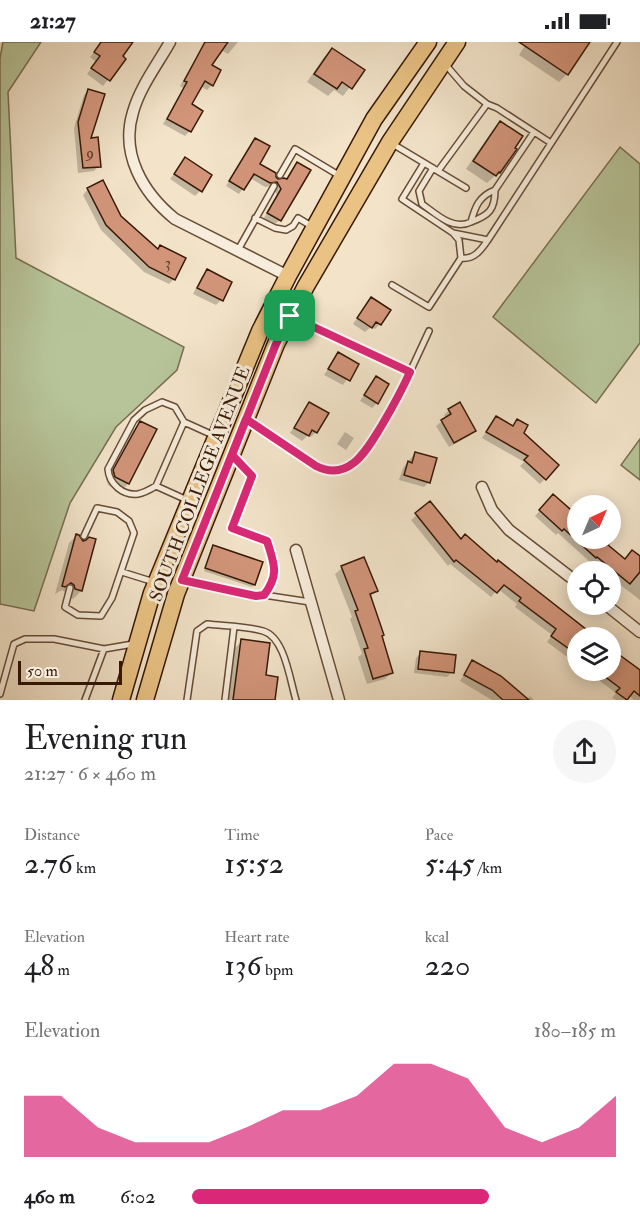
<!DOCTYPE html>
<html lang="en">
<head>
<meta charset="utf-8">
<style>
	body { margin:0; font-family:"IM FELL Double Pica",serif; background:#f6f6f6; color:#202124; height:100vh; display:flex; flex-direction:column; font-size:22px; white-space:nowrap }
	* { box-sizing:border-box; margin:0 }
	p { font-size:20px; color:#757577 }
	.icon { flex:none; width:33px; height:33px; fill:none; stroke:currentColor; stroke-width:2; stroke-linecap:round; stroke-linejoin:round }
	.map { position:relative; height:658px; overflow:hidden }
	.drawer { display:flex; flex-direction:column; background:#fff; flex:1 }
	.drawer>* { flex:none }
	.needle { width:39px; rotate:44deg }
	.fabs { position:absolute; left:567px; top:453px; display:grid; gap:12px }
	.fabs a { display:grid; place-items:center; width:54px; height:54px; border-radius:50%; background:#fff; box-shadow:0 3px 15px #0003; font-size:30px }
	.scale { position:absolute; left:18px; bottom:15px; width:104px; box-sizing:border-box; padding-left:6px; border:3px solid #381906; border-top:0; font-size:16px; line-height:21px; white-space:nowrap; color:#381906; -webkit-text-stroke:4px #f7eddc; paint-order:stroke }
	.pin { position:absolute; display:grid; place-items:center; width:51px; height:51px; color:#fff; margin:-26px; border-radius:12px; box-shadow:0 3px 9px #0006 }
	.round { display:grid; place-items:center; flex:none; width:63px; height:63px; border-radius:32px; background:#f6f6f6 }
	.headline { display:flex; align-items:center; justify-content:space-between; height:102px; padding:0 24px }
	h1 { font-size:33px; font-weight:600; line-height:45px }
	.stats { display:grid; grid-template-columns:repeat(3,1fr); gap:9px; height:102px; padding:6px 24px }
	.stats div { display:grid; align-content:center }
	.stats b { font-size:30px; font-weight:600 }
	.stats small { font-size:16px; font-weight:400 }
	.stats p { font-size:16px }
	.chart { height:168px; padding:12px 24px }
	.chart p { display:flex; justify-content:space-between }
	.chart svg { width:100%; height:108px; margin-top:6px; fill:#db2777; opacity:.7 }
	ul { padding:0 24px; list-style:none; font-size:20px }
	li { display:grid; grid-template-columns:96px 72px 1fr; align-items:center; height:45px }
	li i { height:15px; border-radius:8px; background:#db2777 }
	.status { display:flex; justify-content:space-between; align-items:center; height:42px; padding:0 30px; background:#fff; direction:ltr }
	.status svg { height:16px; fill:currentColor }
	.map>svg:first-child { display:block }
	.green { fill:#b7c499; stroke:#786e50; stroke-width:1.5 }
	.shadow { fill:#0003 }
	.building { fill:#d2957a; stroke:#381906; stroke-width:1.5 }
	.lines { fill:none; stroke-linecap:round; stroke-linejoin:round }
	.service-casing { stroke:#664c37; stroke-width:8 }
	.minor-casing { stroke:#664c37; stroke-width:13 }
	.primary-casing { stroke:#381906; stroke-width:19 }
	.service { stroke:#f7eddc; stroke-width:5 }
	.minor { stroke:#f7eddc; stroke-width:10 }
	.primary { stroke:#e9c284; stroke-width:16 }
	.route-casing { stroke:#fff; stroke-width:12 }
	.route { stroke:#db2777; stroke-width:8 }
	.labels { text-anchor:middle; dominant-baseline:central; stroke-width:6; stroke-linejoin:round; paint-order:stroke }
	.number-label { font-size:15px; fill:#5e3823 }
	.street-label { font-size:18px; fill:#381906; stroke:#f7eddc }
</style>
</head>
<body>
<div class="status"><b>21:27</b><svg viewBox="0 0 49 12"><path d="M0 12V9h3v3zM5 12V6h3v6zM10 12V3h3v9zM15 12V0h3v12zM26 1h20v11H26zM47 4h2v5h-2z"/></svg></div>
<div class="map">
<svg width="640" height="658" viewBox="0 0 640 658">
	<rect width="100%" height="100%" fill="#f2e3c9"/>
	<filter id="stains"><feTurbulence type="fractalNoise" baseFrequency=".00333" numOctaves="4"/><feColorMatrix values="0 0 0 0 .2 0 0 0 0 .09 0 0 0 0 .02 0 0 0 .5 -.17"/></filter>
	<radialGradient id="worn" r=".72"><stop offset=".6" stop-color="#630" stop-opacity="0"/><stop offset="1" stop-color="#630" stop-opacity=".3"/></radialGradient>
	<!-- green -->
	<path class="green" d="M3 0H41L8 50 16 216 184 305 177 328 116 385 70 461 34 569 0 562V16Z
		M620 105 640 122V301L596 361 493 275Z
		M640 397V438L621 423Z"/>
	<!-- shadow -->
	<path class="shadow" d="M131 0 121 14 124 17 103 44 87 32 96 20 90 15 102 1Z
		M205 0H238L228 12 221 8 210 24 212 43 207 48 200 44 190 63 201 69 190 89 185 94 163 82 183 46 180 44Z
		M527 0H588L567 32 559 40 519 13Z
		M332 7 363 28 343 54 334 48 328 54 307 40 324 15Z
		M89 48V98L99 124 94 129 78 131 74 86 84 53Z
		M500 81 515 107 499 130 487 141 466 127 492 89Z
		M255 97 258 122 278 139 286 138 297 122 280 178 275 182 264 176 277 153 272 144 265 145 250 136 239 152 226 144Z
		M185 117 200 149 195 154 170 137Z
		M88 147 157 208 174 237 169 242 144 230 101 188 83 153Z
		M207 229 221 258 216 263 193 252 202 234Z
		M371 257 380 282 375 287 371 285 365 290 353 282Z
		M338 312 357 322 343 343 324 333Z
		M376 336 377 361 372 366 360 359Z
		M310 362 316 390 311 395 308 393 302 399 290 391Z
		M449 368 475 389 469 394 449 405 436 384 446 376 444 373Z
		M496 375 512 384 517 379 522 392 557 424 540 442 520 424 524 420 482 396Z
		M140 381 155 388 128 442 120 450 108 443 106 437 132 389Z
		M345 390 354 396 346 408 337 402Z
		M415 411 429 440 424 445 399 438 403 426Z
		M548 460 578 496H610V494L612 496 606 503 624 519 640 516V558L610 535V530H604L590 520 558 491 556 493 535 474Z
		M430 461 460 498 497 521 593 596H578V623L547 600 552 593 515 565 517 562 498 547 491 555 450 522 448 524 411 478Z
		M77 493 81 549 73 557 67 555 66 551 62 548 55 552 69 501Z
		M214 504 254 543 252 545 204 529Z
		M342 526 376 549 369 556 392 630 385 637 367 642 358 615 362 612 350 577 352 575 335 532Z
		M242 599 264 635 273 658H227L234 607Z
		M421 611 452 630 447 635 414 631 416 616Z
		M472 620 527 658 530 654 534 658H492L460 639Z
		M585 628 640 630V658H634L629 654 625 658H616L612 656 616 651Z"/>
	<!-- building -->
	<path class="building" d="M101 0H133L123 14 126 17 110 39 91 26 100 14 94 10Z
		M205 0H228L212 23 221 28 213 44 205 39 192 62 203 69 191 90 167 77 187 40 184 39Z
		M519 0H590L568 33Z
		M332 6 365 28 352 47 342 40 337 47 314 32Z
		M88 47 105 52 91 96 98 95 101 125 83 126 78 80Z
		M500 79 523 94 515 106 517 107 500 131 499 130 496 134 473 119Z
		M255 96 270 104 260 122 276 131V135L278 137 284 136 287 137 297 120 311 128 281 179 267 171 281 147 277 140 270 141 254 132 244 148 229 139Z
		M185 115 212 133 202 150 174 132Z
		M103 138 121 174 158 207 160 203 186 216 175 238 149 225 106 183 87 146Z
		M207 227 232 240 223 259 197 246Z
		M371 255 391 268 381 283 376 280 372 286 357 276Z
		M338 310 359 322 350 339 328 327Z
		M376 334 389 342 378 362 364 353Z
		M309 360 329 371 317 391 312 388 309 394 294 386Z
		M460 360 476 389 454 401 441 378 451 372 448 367Z
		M496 374 513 384 517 377 528 383 524 391 559 423 546 438 524 418 528 414 486 390Z
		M140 379 157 387 129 442 115 435 113 428Z
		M415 410 437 416 430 441 404 433 408 419 412 421Z
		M553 452 578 474V496H614L608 503 625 517 632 508 640 514V530L630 542 597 515 596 516 564 487 562 489 539 468Z
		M430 459 461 497 465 492 497 520 498 518 587 588 582 596H578V602L572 609 551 594 556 587 519 559 521 556 504 543 497 551 456 518 454 520 415 471Z
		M76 492 79 493 83 499 86 498 89 495 96 497 82 549 75 547 74 543 71 541 65 545 62 544Z
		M213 503 263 520 255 543 205 526Z
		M364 515 378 549 370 552 384 593 382 594 393 631 373 637 364 607 368 606 355 569 358 568 341 524Z
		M241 597 270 601 266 633 278 635 275 658H233Z
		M610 606 640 628V654L634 649 627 658 616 650 620 646 596 628H610Z
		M420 609 456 613 454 631 418 627Z
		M472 618 501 634 529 658H503L492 648 464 633Z"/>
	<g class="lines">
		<!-- service casing -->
		<g class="service-casing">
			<path id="service" d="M445 22 464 44 487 62 497 66 551 101
				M391 101 466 146
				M424 121 402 157 453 191 488 198
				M433 126 419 149 422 162C436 172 453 189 471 180 475 165 479 154 495 148L534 90
				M438 129 487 62
				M280 133 295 107 340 134
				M255 176 275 186 286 188 293 184 298 176 313 185
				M471 180C489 173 495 168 495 148
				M453 191 459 198 461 216
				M238 208 274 144
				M392 243 429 265 461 216C474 218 481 208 488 198L617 0
				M292 275 410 330
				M248 378 322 427 336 429 346 425 361 415 370 402 397 358 429 289
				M156 444C151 447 144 451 138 452 123 454 109 442 108 427L134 378 145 368 162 360 175 365 184 380
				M187 458 156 444 184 380 215 394
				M122 530 154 540
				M183 538 256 554 264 553C280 532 274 522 267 499L232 486 252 434 235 416
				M70 546 65 565 78 573 101 574 112 556 134 491 129 479 117 470 97 466 84 494
				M264 553 310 560
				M0 652 14 602 25 597H54L104 607 133 602
				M85 658 104 607
				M187 658 197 589 207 582C225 584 246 584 263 589 285 595 290 639 296 658
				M225 658 234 585"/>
		</g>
		<!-- minor casing -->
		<g class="minor-casing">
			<path id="minor" d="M170 0C157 23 140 45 133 70 120 112 143 151 175 177L288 234
				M482 445 492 468 509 488 578 541
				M296 508 339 658
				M605 562 640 590"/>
		</g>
		<!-- primary casing -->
		<g class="primary-casing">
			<path id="primary" d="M121 658 152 551 260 289 288 234 374 77 428 0
				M145 658 176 552 276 302 306 244 390 100 457 0"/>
		</g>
		<!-- service -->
		<use href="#service" class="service"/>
		<!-- minor -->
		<use href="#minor" class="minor"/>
		<!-- primary -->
		<use href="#primary" class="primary"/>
	</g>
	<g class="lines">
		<!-- route casing -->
		<g class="route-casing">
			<path id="route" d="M290 274 276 302 232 413 252 434 232 486 267 499C274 522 280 532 264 553L256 554 182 538 246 377 316 424C350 441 367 407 382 383 392 366 402 348 410 330L290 274"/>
		</g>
		<!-- route -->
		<use href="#route" class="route"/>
	</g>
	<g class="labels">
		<!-- number labels -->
		<g class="number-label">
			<text x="90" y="111">9</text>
			<text x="168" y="221">3</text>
		</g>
		<!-- street labels -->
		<g class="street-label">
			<text transform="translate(200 442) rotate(-69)">SOUTH COLLEGE AVENUE</text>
		</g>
	</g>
	<rect width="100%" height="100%" filter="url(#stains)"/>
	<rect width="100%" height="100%" fill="url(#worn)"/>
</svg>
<div class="fabs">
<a><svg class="needle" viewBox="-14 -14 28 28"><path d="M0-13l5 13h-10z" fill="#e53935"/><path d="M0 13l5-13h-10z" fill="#757577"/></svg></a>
<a><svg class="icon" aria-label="locate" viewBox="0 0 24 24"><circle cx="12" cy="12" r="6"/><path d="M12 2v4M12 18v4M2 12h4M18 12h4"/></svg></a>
<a><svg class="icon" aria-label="layers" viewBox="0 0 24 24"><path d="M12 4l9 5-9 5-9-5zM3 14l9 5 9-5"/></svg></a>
</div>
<div class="scale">50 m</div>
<div class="pin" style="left:290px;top:274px;background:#1e9e55"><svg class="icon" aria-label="arrive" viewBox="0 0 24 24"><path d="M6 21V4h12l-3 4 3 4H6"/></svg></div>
</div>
<section class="drawer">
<div class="headline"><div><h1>Evening run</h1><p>21:27 · 6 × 460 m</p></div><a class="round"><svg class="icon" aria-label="share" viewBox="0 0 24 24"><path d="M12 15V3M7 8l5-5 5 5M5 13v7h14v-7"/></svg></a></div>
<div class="stats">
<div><p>Distance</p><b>2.76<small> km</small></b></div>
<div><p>Time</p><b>15:52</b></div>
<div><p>Pace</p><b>5:45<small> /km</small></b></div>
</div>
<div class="stats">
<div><p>Elevation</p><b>48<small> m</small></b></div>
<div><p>Heart rate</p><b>136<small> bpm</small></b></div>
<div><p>kcal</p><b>220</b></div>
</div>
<div class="chart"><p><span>Elevation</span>180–185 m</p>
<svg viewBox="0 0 160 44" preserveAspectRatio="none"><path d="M0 44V19L10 19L20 32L30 38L40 38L50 38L60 32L70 25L80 25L90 19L100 6L110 6L120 12L130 32L140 38L150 32L160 19V44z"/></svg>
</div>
<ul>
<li><b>460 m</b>6:02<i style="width:70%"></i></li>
</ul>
</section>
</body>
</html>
